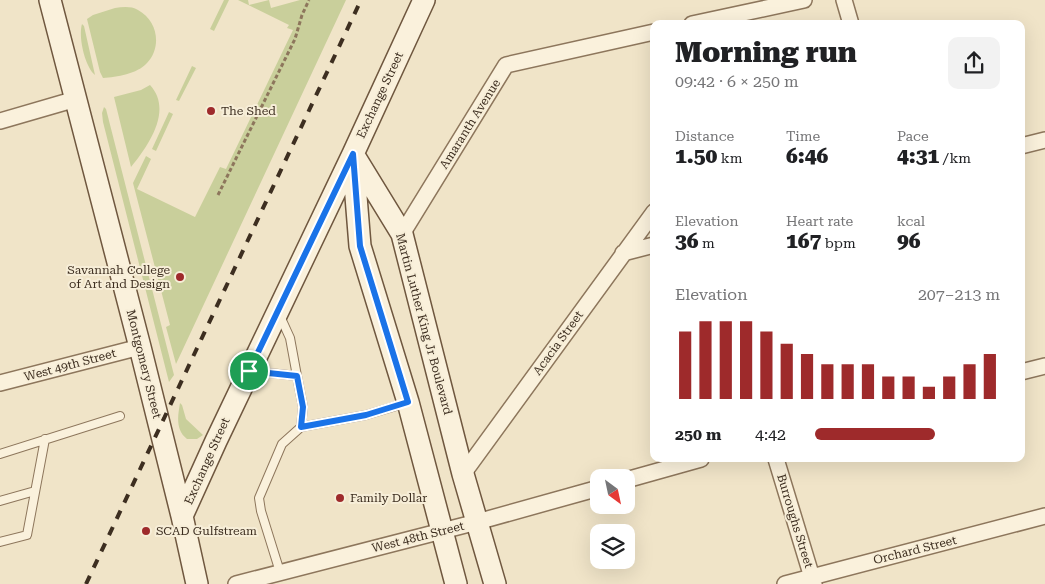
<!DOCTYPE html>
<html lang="en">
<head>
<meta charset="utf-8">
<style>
	body { margin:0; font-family:"Roboto Serif",serif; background:#f2f2f2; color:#202124; height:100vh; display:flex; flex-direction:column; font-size:19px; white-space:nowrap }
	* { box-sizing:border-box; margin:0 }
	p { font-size:16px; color:#757577 }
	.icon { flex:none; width:28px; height:28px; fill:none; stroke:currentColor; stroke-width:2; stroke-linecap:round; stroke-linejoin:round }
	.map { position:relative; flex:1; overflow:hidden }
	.side { position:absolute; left:650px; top:20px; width:375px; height:442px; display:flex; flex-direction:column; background:#fff; border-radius:10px; box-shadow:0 5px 20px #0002 }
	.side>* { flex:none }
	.needle { width:32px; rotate:147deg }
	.fabs { position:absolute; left:590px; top:469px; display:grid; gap:10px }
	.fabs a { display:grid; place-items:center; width:45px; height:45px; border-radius:10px; background:#fff; box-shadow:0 5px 20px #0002; font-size:25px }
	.pin { position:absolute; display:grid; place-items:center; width:42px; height:42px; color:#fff; margin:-21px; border:2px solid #fff; border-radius:50%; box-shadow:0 1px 5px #0007 }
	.round { display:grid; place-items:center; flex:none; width:52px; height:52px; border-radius:10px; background:#f2f2f2 }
	.head { display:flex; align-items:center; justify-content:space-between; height:85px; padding:0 25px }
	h1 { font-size:28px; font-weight:800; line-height:38px }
	.figures { display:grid; grid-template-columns:repeat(3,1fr); gap:8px; height:85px; padding:5px 25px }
	.figures div { display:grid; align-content:center }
	.figures b { font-size:21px; font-weight:800 }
	.figures small { font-size:14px; font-weight:400 }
	.figures p { font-size:14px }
	.chart { height:140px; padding:10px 25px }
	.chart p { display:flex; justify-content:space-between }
	.chart svg { width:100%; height:90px; margin-top:5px; stroke:#9e2a2b; stroke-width:6 }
	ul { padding:0 25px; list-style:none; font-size:16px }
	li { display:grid; grid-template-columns:80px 60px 1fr; align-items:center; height:38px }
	li i { height:12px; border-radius:6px; background:#9e2a2b }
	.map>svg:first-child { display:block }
	.green { fill:#c9cf9b }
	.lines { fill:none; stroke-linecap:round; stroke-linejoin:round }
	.service-casing { stroke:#8d765c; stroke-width:10 }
	.minor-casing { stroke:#8d765c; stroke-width:18 }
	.secondary-casing { stroke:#6f573f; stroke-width:24 }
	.path { stroke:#8d765c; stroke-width:3; stroke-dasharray:4 2.5; stroke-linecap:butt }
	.service { stroke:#faf1dc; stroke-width:8 }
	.minor { stroke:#faf1dc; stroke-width:15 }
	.secondary { stroke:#faf1dc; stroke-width:21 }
	.rail { stroke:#3d2e20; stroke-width:4; stroke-dasharray:9 9; stroke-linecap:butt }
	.route-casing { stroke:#fff; stroke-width:10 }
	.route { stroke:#1a73e8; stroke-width:6 }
	.poi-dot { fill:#9e2a2b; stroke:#f7eed8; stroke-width:2 }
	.labels { text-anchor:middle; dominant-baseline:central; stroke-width:4; stroke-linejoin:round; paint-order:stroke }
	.street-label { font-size:12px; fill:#3d2e20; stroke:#f7eed8 }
	.poi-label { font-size:12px; fill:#3d2e20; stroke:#f7eed8; text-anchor:start }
</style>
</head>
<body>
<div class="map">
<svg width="1045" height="584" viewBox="0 0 1045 584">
	<rect width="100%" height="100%" fill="#f0e4c8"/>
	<!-- green -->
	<path class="green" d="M224 0H229L214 31 210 29Z
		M238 0H248L249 5 269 0 271 8 300 0H346L176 364 166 327 170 325 133 183 146 156 151 159 137 189 195 217 220 167 226 169 293 30 287 28 289 25Z
		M115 8C123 7 131 6 138 10 158 21 162 47 147 63 137 74 117 77 103 78L100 72 87 19 93 15Z
		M82 24 84 26 95 75C85 67 78 37 82 24Z
		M192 66 196 68 179 101 176 100Z
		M150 85C173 110 149 145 131 167L114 97 141 90Z
		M104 107 106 109 174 375 169 382 103 122 102 113Z
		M169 112 173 114 156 151 152 149Z
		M180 403 182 405 186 419 203 435 197 439H187C175 430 178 415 180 403Z"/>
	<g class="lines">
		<!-- service casing -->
		<g class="service-casing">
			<path id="service" d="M280 316 290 338 297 376 303 407 301 427 282 444 259 498 261 511 280 572
				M252 371 297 376
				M301 427 366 415 406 403
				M0 454 120 416
				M0 501 35 491
				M0 542 27 535 45 439"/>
		</g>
		<!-- minor casing -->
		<g class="minor-casing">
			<path id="minor" d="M844 0 851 24
				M692 24 804 0
				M0 121 76 99
				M1021 146 1045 140
				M402 234 506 65 654 32
				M623 253 654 245
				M1021 372 1045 366
				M0 383 140 347
				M776 459 814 584
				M463 474 654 212
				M626 480 701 459
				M236 584 477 522 599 488
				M785 584 1045 516"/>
		</g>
		<!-- secondary casing -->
		<g class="secondary-casing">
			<path id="secondary" d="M50 0 140 347 182 516 197 584
				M353 154 402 234 463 474 495 584
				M353 159 360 246 408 402 456 584
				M182 516 216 441 353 154 424 0"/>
		</g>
		<!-- path -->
		<path class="path" d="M218 195 295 39 302 15 309 0"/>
		<!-- service -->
		<use href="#service" class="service"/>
		<!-- minor -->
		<use href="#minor" class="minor"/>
		<!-- secondary -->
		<use href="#secondary" class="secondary"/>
		<!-- rail -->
		<path class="rail" d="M86 584 361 0"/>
	</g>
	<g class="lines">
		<!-- route casing -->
		<g class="route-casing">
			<path id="route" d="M353 154 360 246 408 402 366 415 301 427 303 407 297 376 249 371Z"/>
		</g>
		<!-- route -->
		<use href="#route" class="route"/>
	</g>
	<!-- markers -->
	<g class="poi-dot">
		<circle cx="211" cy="111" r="5"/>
		<circle cx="180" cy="277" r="5"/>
		<circle cx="340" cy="498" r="5"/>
		<circle cx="146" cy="531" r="5"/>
	</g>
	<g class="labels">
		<!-- street labels -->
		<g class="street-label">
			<text transform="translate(380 95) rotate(-65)">Exchange Street</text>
			<text transform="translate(470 124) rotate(-58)">Amaranth Avenue</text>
			<text transform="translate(424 324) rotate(75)">Martin Luther King Jr Boulevard</text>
			<text transform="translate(558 343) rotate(-54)">Acacia Street</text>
			<text transform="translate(144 364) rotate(76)">Montgomery Street</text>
			<text transform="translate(70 365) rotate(-15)">West 49th Street</text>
			<text transform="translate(207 461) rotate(-66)">Exchange Street</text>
			<text transform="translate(795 521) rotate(73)">Burroughs Street</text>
			<text transform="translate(418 537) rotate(-14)">West 48th Street</text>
			<text transform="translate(915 550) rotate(-14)">Orchard Street</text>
		</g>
		<!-- poi labels -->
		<g class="poi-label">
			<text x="221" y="111">The Shed</text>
			<text x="170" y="270" text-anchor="end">Savannah College<tspan x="170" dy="14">of Art and Design</tspan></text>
			<text x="350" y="498">Family Dollar</text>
			<text x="156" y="531">SCAD Gulfstream</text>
		</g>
	</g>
</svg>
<div class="fabs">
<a><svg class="needle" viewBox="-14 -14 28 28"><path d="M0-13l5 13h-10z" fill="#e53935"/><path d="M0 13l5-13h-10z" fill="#757577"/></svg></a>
<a><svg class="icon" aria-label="layers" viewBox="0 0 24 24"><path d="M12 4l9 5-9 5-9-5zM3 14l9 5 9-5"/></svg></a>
</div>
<div class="pin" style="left:249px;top:371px;background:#1e9e55"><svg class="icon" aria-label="arrive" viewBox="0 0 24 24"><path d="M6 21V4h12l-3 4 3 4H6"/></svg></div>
<section class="side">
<div class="head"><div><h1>Morning run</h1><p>09:42 · 6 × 250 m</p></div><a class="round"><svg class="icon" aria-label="share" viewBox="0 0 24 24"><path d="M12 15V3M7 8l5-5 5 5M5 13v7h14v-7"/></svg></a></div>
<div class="figures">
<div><p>Distance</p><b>1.50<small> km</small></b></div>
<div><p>Time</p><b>6:46</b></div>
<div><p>Pace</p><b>4:31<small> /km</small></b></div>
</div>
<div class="figures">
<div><p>Elevation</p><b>36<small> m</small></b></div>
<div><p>Heart rate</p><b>167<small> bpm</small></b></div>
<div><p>kcal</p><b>96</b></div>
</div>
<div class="chart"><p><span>Elevation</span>207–213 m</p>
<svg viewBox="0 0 160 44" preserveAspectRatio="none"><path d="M5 44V11M15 44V6M25 44V6M35 44V6M45 44V11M55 44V17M65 44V22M75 44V27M85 44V27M95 44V27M105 44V33M115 44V33M125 44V38M135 44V33M145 44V27M155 44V22"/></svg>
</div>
<ul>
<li><b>250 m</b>4:42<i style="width:65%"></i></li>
</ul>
</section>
</div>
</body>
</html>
